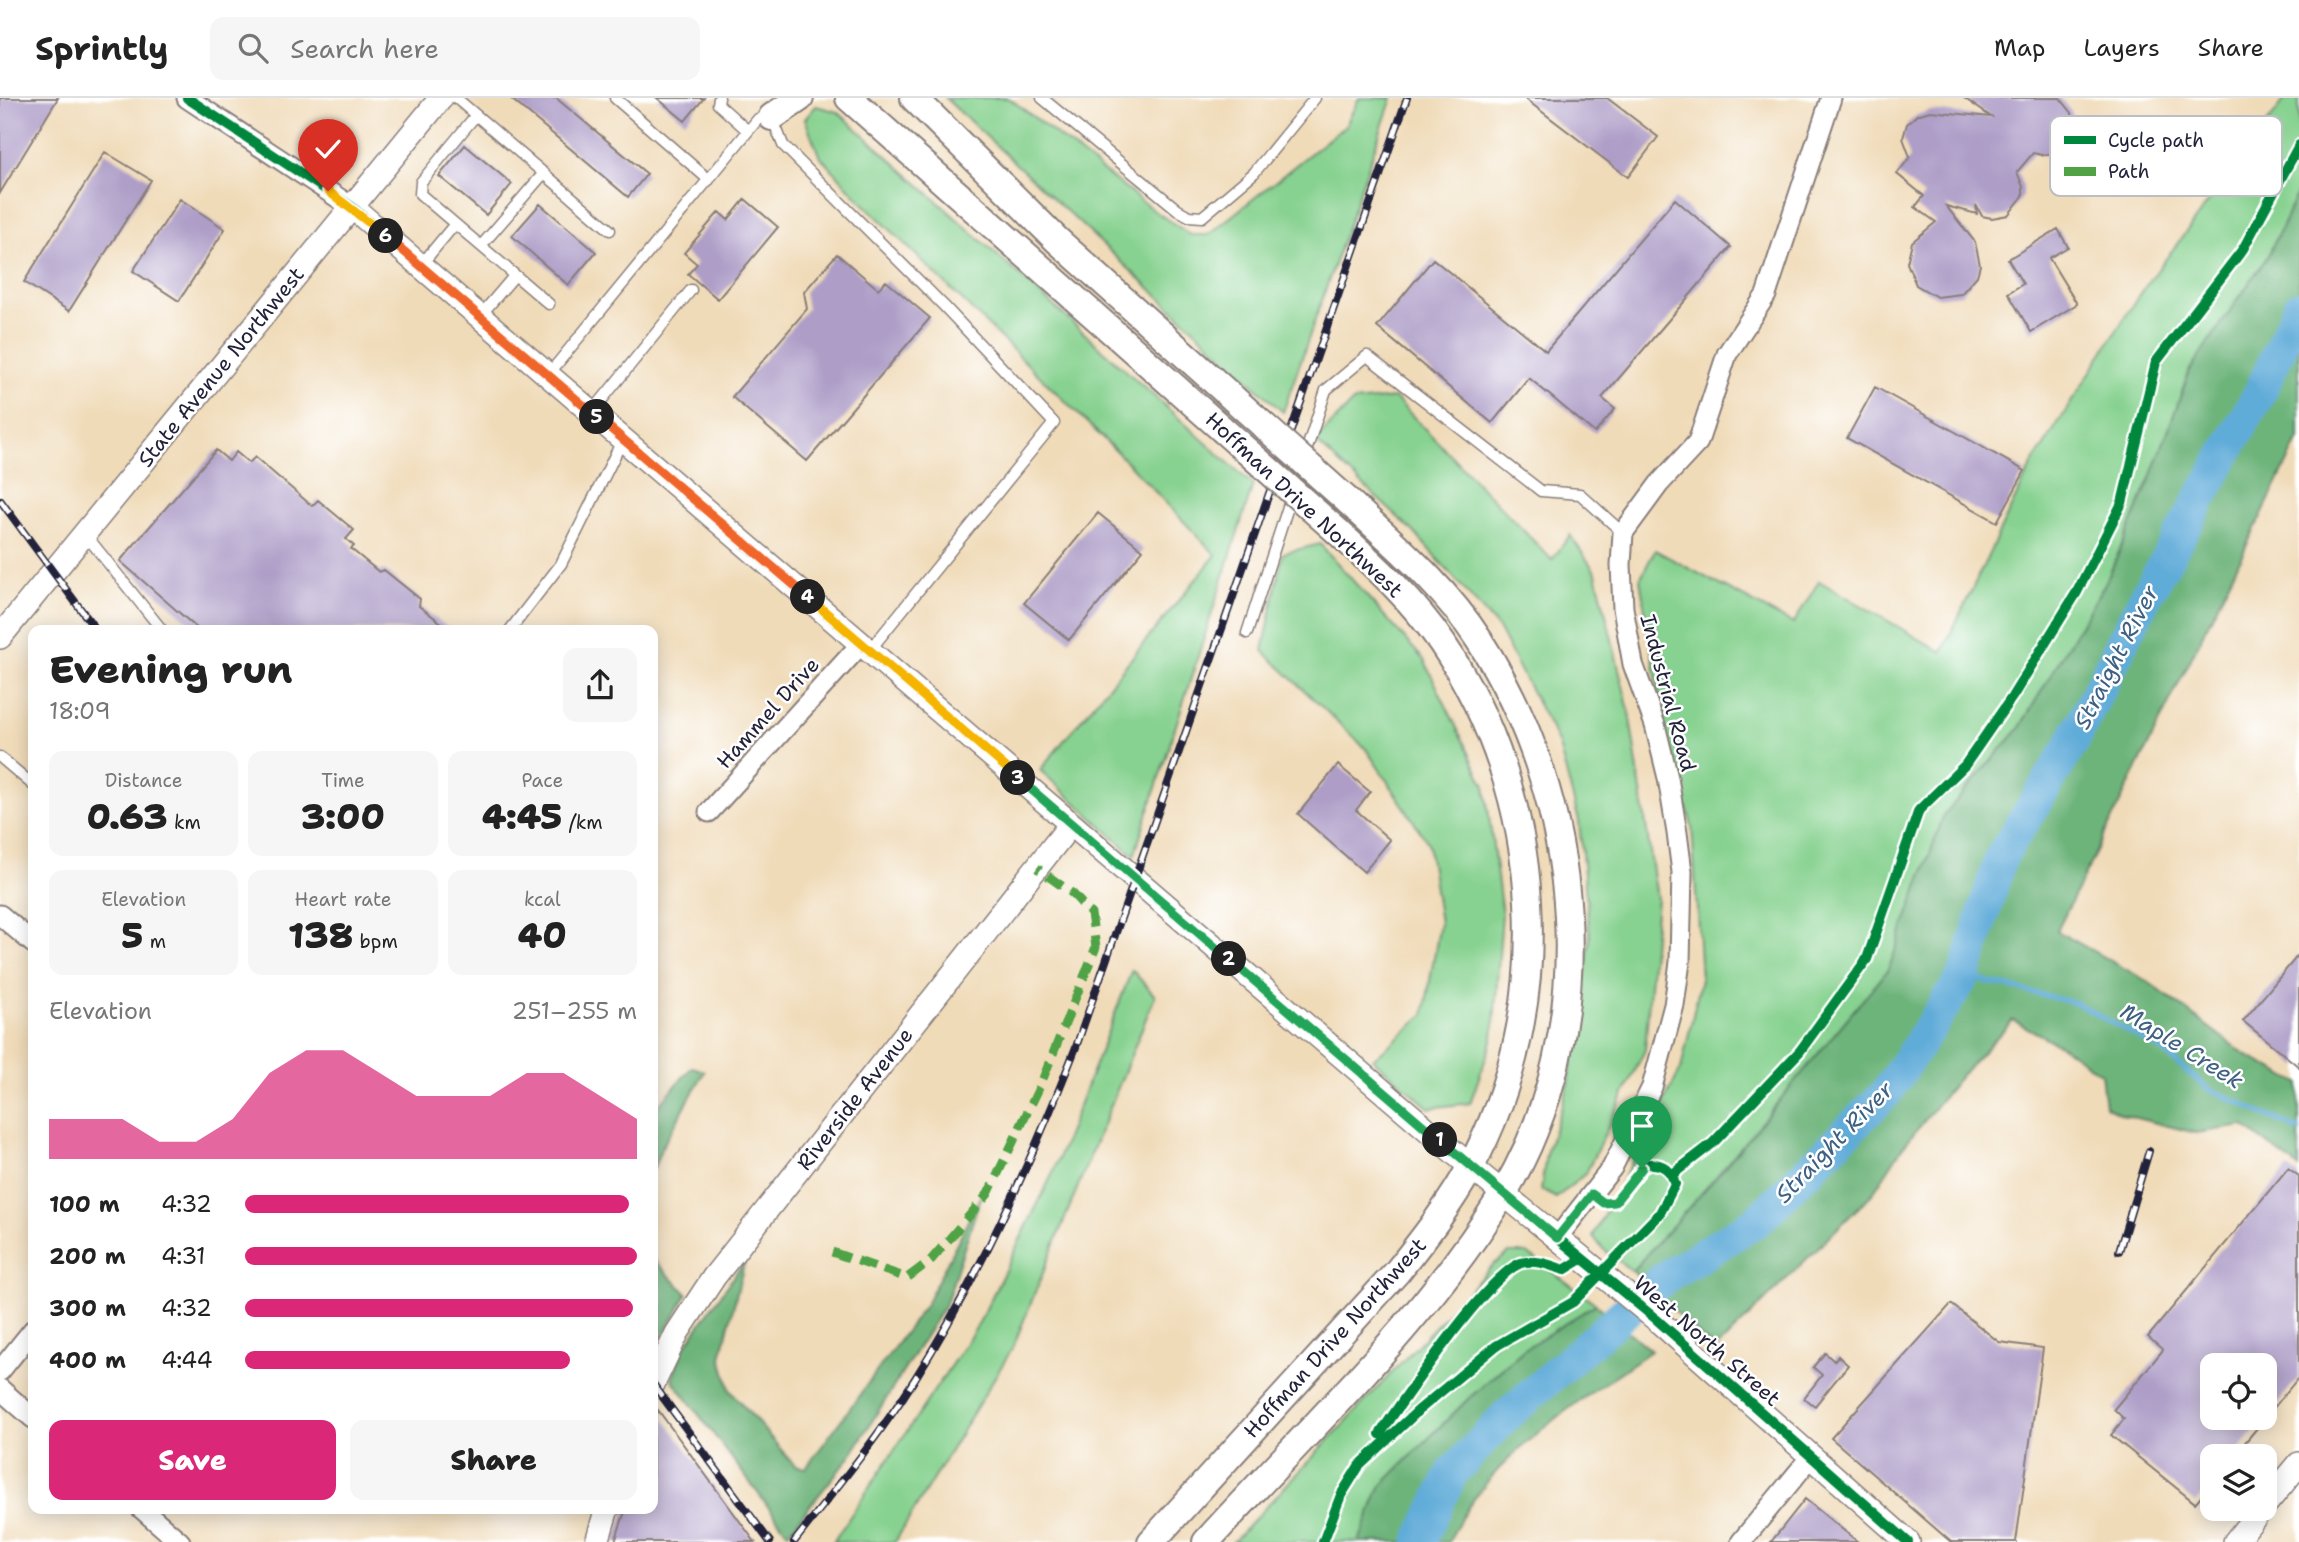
<!DOCTYPE html>
<html lang="en">
<head>
<meta charset="utf-8">
<style>
	body { margin:0; font-family:"Shantell Sans",sans-serif; background:#f6f6f6; color:#222; height:100vh; display:flex; flex-direction:column; font-size:26px; white-space:nowrap }
	* { box-sizing:border-box; margin:0 }
	p { font-size:23px; color:#767676 }
	.icon { flex:none; width:38px; height:38px; fill:none; stroke:currentColor; stroke-width:2; stroke-linecap:round; stroke-linejoin:round }
	.map { position:relative; flex:1; overflow:hidden }
	.drawer { position:absolute; left:28px; top:527px; width:630px; height:889px; display:flex; flex-direction:column; background:#fff; border-radius:14px; box-shadow:0 4px 18px #0003 }
	.drawer>* { flex:none }
	.fabs { position:absolute; left:2200px; top:1255px; display:grid; gap:14px }
	.fabs a { display:grid; place-items:center; width:77px; height:77px; border-radius:14px; background:#fff; box-shadow:0 4px 18px #0003; font-size:35px }
	.pin { position:absolute; display:grid; place-items:center; width:60px; height:60px; color:#fff; margin:-72px -30px; border-radius:50% 50% 50% 0; rotate:-45deg; box-shadow:0 0 7px #0007 }
	.pin .icon { rotate:45deg }
	.km { position:absolute; width:35px; height:35px; margin:-18px; border-radius:50%; background:#222; color:#fff; font-size:19px; line-height:35px; text-align:center }
	.round { display:grid; place-items:center; flex:none; width:74px; height:74px; border-radius:14px; background:#f6f6f6 }
	.overview { display:flex; align-items:center; justify-content:space-between; height:119px; padding:0 21px }
	h1 { font-size:38px; font-weight:800; line-height:52px }
	.metrics { display:grid; grid-template-columns:repeat(3,1fr); gap:10px; height:119px; padding:7px 21px }
	.metrics div { display:grid; align-content:center; border-radius:14px; background:#f6f6f6; text-align:center }
	.metrics b { font-size:35px; font-weight:800 }
	.metrics small { font-size:19px; font-weight:400 }
	.metrics p { font-size:19px }
	.chart { height:196px; padding:14px 21px }
	.chart p { display:flex; justify-content:space-between }
	.chart svg { width:100%; height:126px; margin-top:7px; fill:#db2777; opacity:.7 }
	.cta { display:flex; gap:14px; margin-top:auto; padding:14px 21px }
	.cta a { flex:1; height:80px; border-radius:14px; background:#db2777; color:#fff; font-size:28px; font-weight:800; line-height:80px; text-align:center }
	.cta a+a { background:#f6f6f6; color:#222 }
	ul { padding:0 21px; list-style:none; font-size:23px }
	li { display:grid; grid-template-columns:112px 84px 1fr; align-items:center; height:52px }
	li i { height:18px; border-radius:9px; background:#db2777 }
	header { display:flex; align-items:center; gap:42px; box-sizing:border-box; height:98px; padding:0 35px; background:#fff; border-bottom:2px solid #e0e0e0 }
	header strong { font-size:33px }
	nav { display:flex; gap:38px; margin-inline-start:auto; font-size:24px }
	.search { width:490px; height:63px; background:#f6f6f6; display:flex; align-items:center; gap:18px; box-sizing:border-box; padding:0 24px; border-radius:14px; color:#767676; font-size:26px }
	.map>svg:first-child { display:block }
	.green { fill:#87d290; stroke:#547a66; stroke-width:2 }
	.forest { fill:#6db47a; stroke:#486b5a; stroke-width:2 }
	.lines { fill:none; stroke-linecap:round; stroke-linejoin:round }
	.stream { stroke:#61acd9; stroke-width:5 }
	.river { stroke:#61acd9; stroke-width:33 }
	.building { fill:#ad9dc7; fill-rule:evenodd }
	.service-casing { stroke:#897e7a; stroke-width:13 }
	.minor-casing { stroke:#897e7a; stroke-width:23 }
	.tertiary-casing { stroke:#897e7a; stroke-width:26 }
	.secondary-casing { stroke:#897e7a; stroke-width:30 }
	.service { stroke:#fff; stroke-width:10 }
	.minor { stroke:#fff; stroke-width:19 }
	.tertiary { stroke:#fff; stroke-width:23 }
	.secondary { stroke:#fff; stroke-width:26 }
	.rail-casing { stroke:#22223b; stroke-width:8 }
	.rail { stroke:#fff; stroke-width:5; stroke-dasharray:16; stroke-linecap:butt }
	.secondary-bridge-casing { stroke:#897e7a; stroke-width:30; stroke-linecap:butt }
	.secondary-bridge { stroke:#fff; stroke-width:26 }
	.quiet { stroke:#50a245; stroke-width:9; stroke-dasharray:18 9; stroke-linecap:butt }
	.cycleway-casing { stroke:#fff; stroke-width:15 }
	.cycleway { stroke:#00873e; stroke-width:10 }
	.split-1-casing { stroke:#fff; stroke-width:14 }
	.split-2-casing { stroke:#fff; stroke-width:14 }
	.split-3-casing { stroke:#fff; stroke-width:14 }
	.split-4-casing { stroke:#fff; stroke-width:14 }
	.split-5-casing { stroke:#fff; stroke-width:14 }
	.split-6-casing { stroke:#fff; stroke-width:14 }
	.split-7-casing { stroke:#fff; stroke-width:14 }
	.split-1 { stroke:#22a559; stroke-width:9 }
	.split-2 { stroke:#22a559; stroke-width:9 }
	.split-3 { stroke:#22a559; stroke-width:9 }
	.split-4 { stroke:#f5b400; stroke-width:9 }
	.split-5 { stroke:#f0652b; stroke-width:9 }
	.split-6 { stroke:#f0652b; stroke-width:9 }
	.split-7 { stroke:#f5b400; stroke-width:9 }
	.labels { text-anchor:middle; dominant-baseline:central; stroke-width:5; stroke-linejoin:round; paint-order:stroke }
	.street-label { font-size:21px; fill:#22223b; stroke:#fff }
	.water-label { font-size:23px; font-style:italic; fill:#3e6082; stroke:#fff }
	.key { fill:#fff; stroke:#bdbdc4; stroke-width:2 }
	.key-label { font-size:19px; fill:#22223b }
</style>
</head>
<body>
<header>
<strong>Sprintly</strong>
<div class="search"><svg class="icon" aria-label="search" viewBox="0 0 24 24"><circle cx="10" cy="10" r="6"/><path d="M15 15l6 6"/></svg>Search here</div>
<nav><a>Map</a><a>Layers</a><a>Share</a></nav>
</header>
<div class="map">
<svg width="2299" height="1444" viewBox="0 0 2299 1444">
	<rect width="100%" height="100%" fill="#fff"/>
	<filter id="ink" filterUnits="userSpaceOnUse"><feTurbulence type="fractalNoise" baseFrequency=".0143" numOctaves="2"/><feDisplacementMap in="SourceGraphic" scale="14" xChannelSelector="R" yChannelSelector="G"/><feConvolveMatrix kernelMatrix="1 2 1 2 8 2 1 2 1" color-interpolation-filters="sRGB"/></filter>
	<filter id="wash" filterUnits="userSpaceOnUse"><feTurbulence type="fractalNoise" baseFrequency=".00686" numOctaves="4" result="noise"/><feDisplacementMap in="SourceGraphic" scale="28" xChannelSelector="R" yChannelSelector="G"/><feGaussianBlur stdDeviation="1.57" result="paint"/><feColorMatrix in="noise" values="0 0 0 0 0 0 0 0 0 0 0 0 0 0 0 0 0 1.4 0 .05"/><feComposite in="paint" operator="in"/></filter>
	<g filter="url(#wash)">
		<rect width="100%" height="100%" fill="#f0dbb9"/>
		<!-- green -->
		<path class="green" d="M945 0H1009L1153 112 1191 137H1208L1346 27 1359 0H1392L1283 314Z
			M2286 0H2299V92L2269 156 2190 272 2151 380 2107 482 2019 631 1944 717 1889 870 1717 1078 1632 1173 1602 1150 1593 1138 1681 971 1701 881 1692 728 1664 629 1640 481 1655 452 1793 526 1819 483 1942 554 2031 368 2139 197Z
			M816 8 838 14 1253 387 1134 758 1040 672 1216 457 1121 358 860 102 819 57 805 21Z
			M1395 300 1552 462 1570 437 1596 475 1629 613 1657 800 1645 952 1586 1075 1556 1100 1541 1092 1546 1056 1569 986 1590 841 1579 723 1558 644 1498 530 1413 433 1315 343 1353 304Z
			M1320 446 1424 562 1485 688 1502 816 1493 940 1470 1005 1429 1010 1373 961 1424 917 1440 825 1428 745 1366 651 1263 553 1283 455Z
			M1132 872 1155 898 1013 1249 895 1444H833L978 1227 1051 1079Z
			M1509 1155H1527L1596 1206 1523 1252 1465 1304 1380 1389 1359 1444H1233L1492 1168Z"/>
		<!-- forest -->
		<path class="forest" d="M2299 92V341L2057 833 2147 883 2246 957 2299 985V1070L2244 1028 2196 1035 2124 1017 2105 1008 2101 976 2065 950 2013 922 1960 978 1902 1050 1872 1096 1715 1252 1632 1173 1717 1078 1889 870 1944 717 2019 631 2107 482 2151 380 2190 272 2269 156Z
			M692 969 705 973 661 1051 653 1072V1014Z
			M982 1095 946 1205 849 1360 788 1435 672 1281 683 1251 745 1162 721 1259 730 1292 795 1368 806 1370 926 1206Z
			M653 1161 687 1196 653 1256Z
			M1596 1206 1651 1253C1577 1305 1486 1359 1449 1444H1359L1380 1389 1465 1304 1523 1252Z"/>
		<g class="lines">
			<!-- stream -->
			<path class="stream" d="M1964 878 2076 905 2160 951 2207 990 2299 1032"/>
			<!-- river -->
			<path class="river" d="M1420 1444 1452 1375 1505 1319 1664 1180 1757 1123 1886 995 1964 878 2001 759 2071 647 2143 503 2259 296 2299 209"/>
		</g>
		<g id="blocks">
			<!-- building -->
			<path class="building" d="M0 0H58L0 95Z
				M510 0H556L647 76 628 99Z
				M657 0H704L685 23Z
				M1524 0H1607L1658 39 1628 79Z
				M1964 0H2060L2072 15 2074 33 2066 48 2059 54 2042 57 2033 55 2017 74 2023 89V98L2008 117 1992 120 1982 118 1976 107 1977 116 1946 108 1975 144 1980 167 1977 178 1961 196 1937 199 1916 187 1907 165 1912 144 1936 124 1915 109 1924 98 1897 76 1910 59 1903 40 1907 26 1917 17 1930 13 1991 19Z
				M465 47 512 86 486 117 439 78Z
				M105 54 151 82 69 213 24 184Z
				M180 101 225 131 179 203 133 173Z
				M745 101 778 129 718 201 688 176 697 166 684 155 719 114 728 122Z
				M1675 101 1731 149 1602 300 1615 311 1595 335 1529 280 1492 325 1377 229 1433 161 1546 253Z
				M540 106 596 154 568 187 512 138Z
				M2058 131 2068 149 2049 160 2077 206 2031 234 2008 195 2023 186 2008 161Z
				M837 156 878 191 886 183 930 220 807 363 732 299 807 211 804 194Z
				M1875 289 2025 373 1997 424 1847 340Z
				M216 352 229 363 236 354 249 365 255 359 312 408 318 402 354 432 346 441 354 448 351 451 379 474 384 472 420 501 419 508 451 532H199L120 463Z
				M1098 415 1143 452 1069 542 1024 505Z
				M1338 667 1370 694 1356 712 1390 742 1364 774 1298 716Z
				M2299 856V969L2243 923Z
				M2288 1070 2299 1078V1279L2234 1358H2212V1385L2195 1405 2111 1337 2124 1321 2114 1311 2163 1252 2148 1239ZM2212 1267H2264V1320H2212Z
				M1951 1206 1999 1244 2043 1250 2016 1444H1951L1831 1340Z
				M1825 1255 1834 1263 1838 1258 1848 1267 1815 1308 1804 1300 1822 1277 1813 1269Z
				M658 1312 755 1444H615L626 1410H653V1328Z
				M1805 1401 1858 1444H1771Z"/>
		</g>
	</g>
	<g filter="url(#ink)">
		<use href="#blocks" fill-opacity="0" stroke="#897e7a" stroke-width="2"/>
		<g class="lines">
			<!-- service casing -->
			<g class="service-casing">
				<path id="service" d="M456 0 610 132
					M615 0 709 82
					M719 0 718 6 748 33
					M1042 0 1178 112 1189 118 1202 119 1254 75 1315 0
					M476 17 421 84 420 96 549 206
					M481 148 544 75
					M421 167 455 126
					M480 218 515 177
					M548 277 758 21 772 19 783 47 944 208 1054 325 870 552
					M592 314 691 192
					M85 436 162 532
					M510 532 561 466 623 341
					M1247 535 1326 292 1367 258 1541 393 1580 396 1623 435
					M0 659 33 687"/>
			</g>
			<!-- minor casing -->
			<g class="minor-casing">
				<path id="minor" d="M187 0 352 109
					M709 714 861 546
					M0 817 33 845
					M1557 1140 1612 1070 1652 989 1674 907 1680 864 1682 774 1677 735 1668 680 1655 627 1633 566 1623 510 1621 467 1623 435 1659 386 1698 344 1727 256 1766 197 1831 0
					M0 1273 33 1232
					M0 1291 33 1320
					M141 1410 180 1444
					M1741 1444 1810 1360"/>
			</g>
			<!-- tertiary casing -->
			<g class="tertiary-casing">
				<path id="tertiary" d="M352 109 1471 1069 1656 1221 1908 1444
					M0 539 441 0
					M653 1286 677 1235 714 1179 1071 726
					M2264 1408 2299 1366
					M597 1444 607 1410
					M2235 1444 2262 1410"/>
			</g>
			<!-- secondary casing -->
			<g class="secondary-casing">
				<path id="secondary" d="M849 0 1222 331
					M914 0 1057 142 1234 301
					M772 19 800 0
					M1151 1444 1397 1174C1423 1141 1450 1107 1470 1070 1559 907 1545 698 1442 545 1413 502 1375 468 1337 433
					M1206 1444C1308 1331 1423 1226 1503 1096 1604 929 1583 703 1479 542 1445 489 1394 446 1348 403"/>
			</g>
			<!-- service -->
			<use href="#service" class="service"/>
			<!-- minor -->
			<use href="#minor" class="minor"/>
			<!-- tertiary -->
			<use href="#tertiary" class="tertiary"/>
			<!-- secondary -->
			<use href="#secondary" class="secondary"/>
			<!-- rail casing -->
			<g class="rail-casing">
				<path id="rail" d="M0 402 96 532
					M2119 1153 2149 1053
					M653 1286 770 1444
					M794 1444C834 1393 876 1342 911 1287 979 1180 1030 1066 1076 949L1407 0"/>
			</g>
			<!-- rail -->
			<use href="#rail" class="rail"/>
			<!-- secondary-bridge casing -->
			<g class="secondary-bridge-casing">
				<path id="secondary-bridge" d="M1234 301 1348 403
					M1222 331 1337 433"/>
			</g>
			<!-- secondary-bridge -->
			<use href="#secondary-bridge" class="secondary-bridge"/>
			<!-- quiet -->
			<path class="quiet" d="M832 1154 907 1180 931 1162 988 1096 1040 988 1096 849 1091 816 1073 796 1037 770"/>
			<!-- cycleway casing -->
			<g class="cycleway-casing">
				<path id="cycleway" d="M187 0 352 109 1471 1069 1656 1221 1908 1444
					M1673 1076 1713 1045 1800 953 1867 861 1919 712 1965 667 2012 599 2077 494 2122 405 2156 264 2243 151 2299 47
					M1380 1336C1403 1302 1489 1176 1521 1165 1536 1161 1550 1167 1564 1172L1582 1161
					M1323 1444 1341 1397 1359 1368 1420 1311 1496 1248 1573 1204 1660 1115 1675 1086C1671 1072 1663 1065 1649 1066L1642 1070 1615 1104 1604 1105 1592 1096"/>
			</g>
			<!-- cycleway -->
			<use href="#cycleway" class="cycleway"/>
		</g>
	</g>
	<g class="lines" filter="url(#ink)">
		<!-- split-1 casing -->
		<g class="split-1-casing">
			<path id="split-1" d="M1440 1042 1557 1140 1592 1096 1604 1105 1615 1104 1642 1070"/>
		</g>
		<!-- split-2 casing -->
		<g class="split-2-casing">
			<path id="split-2" d="M1229 861 1440 1042"/>
		</g>
		<!-- split-3 casing -->
		<g class="split-3-casing">
			<path id="split-3" d="M1018 680 1229 861"/>
		</g>
		<!-- split-4 casing -->
		<g class="split-4-casing">
			<path id="split-4" d="M808 499 1018 680"/>
		</g>
		<!-- split-5 casing -->
		<g class="split-5-casing">
			<path id="split-5" d="M597 319 808 499"/>
		</g>
		<!-- split-6 casing -->
		<g class="split-6-casing">
			<path id="split-6" d="M386 138 597 319"/>
		</g>
		<!-- split-7 casing -->
		<g class="split-7-casing">
			<path id="split-7" d="M328 93 386 138"/>
		</g>
		<!-- split-1 -->
		<use href="#split-1" class="split-1"/>
		<!-- split-2 -->
		<use href="#split-2" class="split-2"/>
		<!-- split-3 -->
		<use href="#split-3" class="split-3"/>
		<!-- split-4 -->
		<use href="#split-4" class="split-4"/>
		<!-- split-5 -->
		<use href="#split-5" class="split-5"/>
		<!-- split-6 -->
		<use href="#split-6" class="split-6"/>
		<!-- split-7 -->
		<use href="#split-7" class="split-7"/>
	</g>
	<g class="labels">
		<!-- street labels -->
		<g class="street-label">
			<text transform="translate(221 269) rotate(-51)">State Avenue Northwest</text>
			<text transform="translate(1304 407) rotate(43)">Hoffman Drive Northwest</text>
			<text transform="translate(1668 595) rotate(75)">Industrial Road</text>
			<text transform="translate(768 615) rotate(-48)">Hammel Drive</text>
			<text transform="translate(855 1001) rotate(-52)">Riverside Avenue</text>
			<text transform="translate(1335 1240) rotate(-48)">Hoffman Drive Northwest</text>
			<text transform="translate(1707 1243) rotate(41)">West North Street</text>
		</g>
		<!-- water labels -->
		<g class="water-label">
			<text transform="translate(2116 559) rotate(-63)">Straight River</text>
			<text transform="translate(2182 948) rotate(32)">Maple Creek</text>
			<text transform="translate(1834 1044) rotate(-46)">Straight River</text>
		</g>
	</g>
	<!-- legend -->
	<rect x="2050" y="18" width="232" height="80" rx="10" class="key"/>
	<rect x="2064" y="38" width="32" height="8" fill="#00873e"/>
	<rect x="2064" y="69" width="32" height="9" fill="#50a245"/>
	<g class="key-label">
		<text x="2108" y="49">Cycle path</text>
		<text x="2108" y="80">Path</text>
	</g>
</svg>
<div class="fabs">
<a><svg class="icon" aria-label="locate" viewBox="0 0 24 24"><circle cx="12" cy="12" r="6"/><path d="M12 2v4M12 18v4M2 12h4M18 12h4"/></svg></a>
<a><svg class="icon" aria-label="layers" viewBox="0 0 24 24"><path d="M12 4l9 5-9 5-9-5zM3 14l9 5 9-5"/></svg></a>
</div>
<div class="pin" style="left:1642px;top:1070px;background:#1e9e55"><svg class="icon" aria-label="arrive" viewBox="0 0 24 24"><path d="M6 21V4h12l-3 4 3 4H6"/></svg></div>
<div class="pin" style="left:328px;top:93px;background:#d93025"><svg class="icon" aria-label="check" viewBox="0 0 24 24"><path d="M5 12l5 5 9-10"/></svg></div>
<b class="km" style="left:1440px;top:1042px">1</b>
<b class="km" style="left:1229px;top:861px">2</b>
<b class="km" style="left:1018px;top:680px">3</b>
<b class="km" style="left:808px;top:499px">4</b>
<b class="km" style="left:597px;top:319px">5</b>
<b class="km" style="left:386px;top:138px">6</b>
<section class="drawer">
<div class="overview"><div><h1>Evening run</h1><p>18:09</p></div><a class="round"><svg class="icon" aria-label="share" viewBox="0 0 24 24"><path d="M12 15V3M7 8l5-5 5 5M5 13v7h14v-7"/></svg></a></div>
<div class="metrics">
<div><p>Distance</p><b>0.63<small> km</small></b></div>
<div><p>Time</p><b>3:00</b></div>
<div><p>Pace</p><b>4:45<small> /km</small></b></div>
</div>
<div class="metrics">
<div><p>Elevation</p><b>5<small> m</small></b></div>
<div><p>Heart rate</p><b>138<small> bpm</small></b></div>
<div><p>kcal</p><b>40</b></div>
</div>
<div class="chart"><p><span>Elevation</span>251–255 m</p>
<svg viewBox="0 0 160 44" preserveAspectRatio="none"><path d="M0 44V30L10 30L20 30L30 38L40 38L50 30L60 14L70 6L80 6L90 14L100 22L110 22L120 22L130 14L140 14L150 22L160 30V44z"/></svg>
</div>
<ul>
<li><b>100 m</b>4:32<i style="width:98%"></i></li>
<li><b>200 m</b>4:31<i style="width:100%"></i></li>
<li><b>300 m</b>4:32<i style="width:99%"></i></li>
<li><b>400 m</b>4:44<i style="width:83%"></i></li>
</ul>
<div class="cta"><a>Save</a><a>Share</a></div>
</section>
</div>
</body>
</html>
